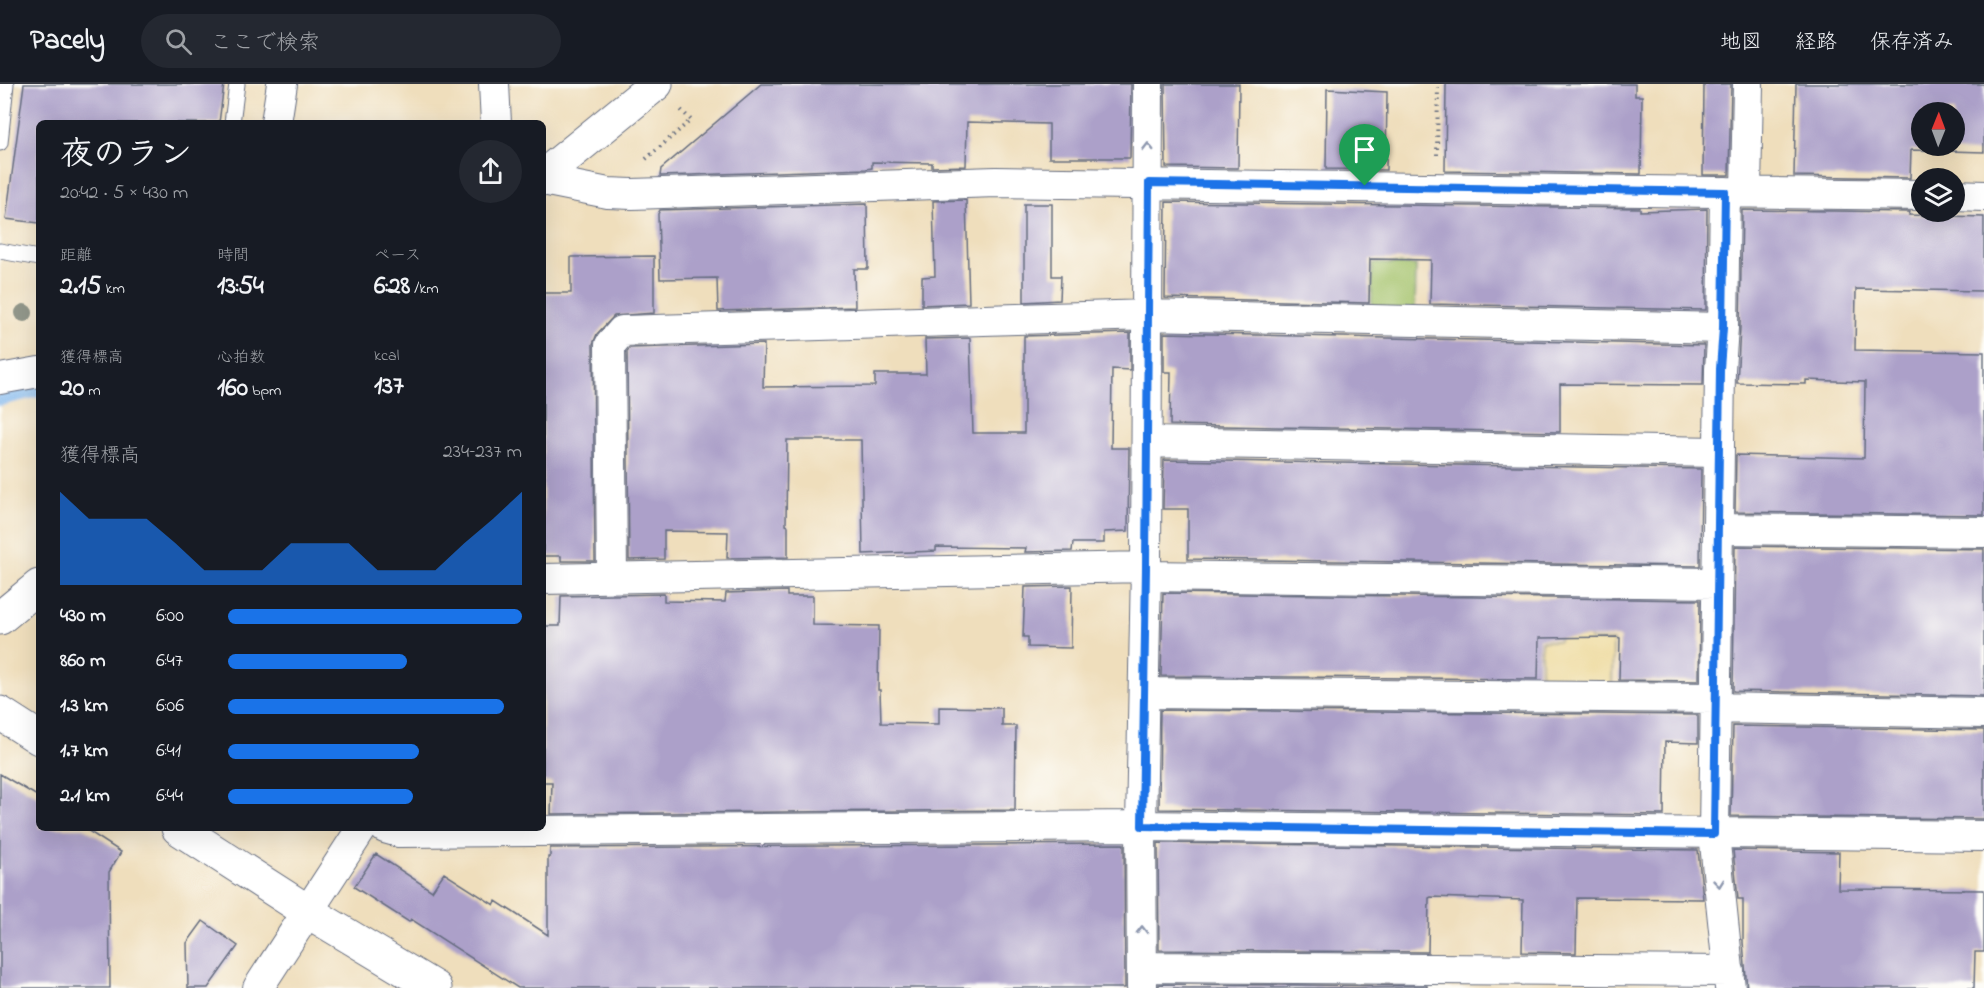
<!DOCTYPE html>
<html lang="ja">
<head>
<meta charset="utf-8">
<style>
	body { margin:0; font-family:"Indie Flower","Klee One",sans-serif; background:#242831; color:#f1f3f6; height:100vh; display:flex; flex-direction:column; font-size:22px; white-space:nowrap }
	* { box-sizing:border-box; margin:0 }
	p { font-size:20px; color:#9ea1a6 }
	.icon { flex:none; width:33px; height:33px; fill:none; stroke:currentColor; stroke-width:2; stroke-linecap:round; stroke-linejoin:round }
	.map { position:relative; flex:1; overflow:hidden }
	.side { position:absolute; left:36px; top:36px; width:510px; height:711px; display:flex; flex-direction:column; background:#171b24; border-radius:9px; box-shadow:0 6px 24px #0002 }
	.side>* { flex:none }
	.needle { width:39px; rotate:1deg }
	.controls { position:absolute; left:1911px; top:18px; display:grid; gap:12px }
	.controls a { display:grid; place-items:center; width:54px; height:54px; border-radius:50%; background:#171b24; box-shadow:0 6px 24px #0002; font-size:30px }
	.pin { position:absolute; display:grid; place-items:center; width:51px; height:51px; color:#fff; margin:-62px -26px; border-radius:50% 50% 50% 0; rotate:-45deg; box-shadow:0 0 6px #0007 }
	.pin .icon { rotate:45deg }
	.round { display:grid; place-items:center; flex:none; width:63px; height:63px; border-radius:32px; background:#242831 }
	.head { display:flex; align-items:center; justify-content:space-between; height:102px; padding:0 24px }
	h1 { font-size:33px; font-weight:700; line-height:45px }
	.metrics { display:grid; grid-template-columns:repeat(3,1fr); gap:9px; height:102px; padding:6px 24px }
	.metrics div { display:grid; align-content:center }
	.metrics b { font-size:26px; font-weight:700 }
	.metrics small { font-size:16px; font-weight:400 }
	.metrics p { font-size:16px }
	.chart { height:168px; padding:12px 24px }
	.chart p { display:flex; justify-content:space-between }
	.chart svg { width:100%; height:108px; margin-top:6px; fill:#1a73e8; opacity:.7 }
	ul { padding:0 24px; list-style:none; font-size:20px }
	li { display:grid; grid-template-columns:96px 72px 1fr; align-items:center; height:45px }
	li i { height:15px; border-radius:8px; background:#1a73e8 }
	header { display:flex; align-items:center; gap:36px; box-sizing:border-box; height:84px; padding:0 30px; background:#171b24; border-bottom:2px solid #363941 }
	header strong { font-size:28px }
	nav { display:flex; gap:33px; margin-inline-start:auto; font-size:21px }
	.search { width:420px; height:54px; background:#242831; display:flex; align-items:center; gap:15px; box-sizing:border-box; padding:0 21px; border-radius:33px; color:#9ea1a6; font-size:22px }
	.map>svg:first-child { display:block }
	.green { fill:#a2c168; stroke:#5e7863; stroke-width:1.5 }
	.sand { fill:#eeda9e; stroke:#84847e; stroke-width:1.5 }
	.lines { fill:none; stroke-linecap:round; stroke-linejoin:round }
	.stream { stroke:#7db5ed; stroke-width:12 }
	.building { fill:#aca0c9; fill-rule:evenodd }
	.service-casing { stroke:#656c7f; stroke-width:17 }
	.minor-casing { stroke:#656c7f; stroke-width:32 }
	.tertiary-casing { stroke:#656c7f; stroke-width:35 }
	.trunk-casing { stroke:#656c7f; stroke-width:35 }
	.path { stroke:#656c7f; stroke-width:4; stroke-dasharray:1.5 4.5; stroke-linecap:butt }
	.service { stroke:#fff; stroke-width:15 }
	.minor { stroke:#fff; stroke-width:30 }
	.tertiary { stroke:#fff; stroke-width:33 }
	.trunk { stroke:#fff; stroke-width:33 }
	.tree { fill:#91968a }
	.oneway { stroke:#8d97ae }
	.route-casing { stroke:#fff; stroke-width:12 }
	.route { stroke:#1a73e8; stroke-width:8 }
</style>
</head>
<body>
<header>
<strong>Pacely</strong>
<div class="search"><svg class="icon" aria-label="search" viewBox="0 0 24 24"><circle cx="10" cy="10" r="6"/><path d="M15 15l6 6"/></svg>ここで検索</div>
<nav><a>地図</a><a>経路</a><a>保存済み</a></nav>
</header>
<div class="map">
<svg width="1984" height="904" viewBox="0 0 1984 904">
	<rect width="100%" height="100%" fill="#fdfcf7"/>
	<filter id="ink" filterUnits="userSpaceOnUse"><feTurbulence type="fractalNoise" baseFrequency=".0167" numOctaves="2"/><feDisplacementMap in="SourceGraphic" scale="12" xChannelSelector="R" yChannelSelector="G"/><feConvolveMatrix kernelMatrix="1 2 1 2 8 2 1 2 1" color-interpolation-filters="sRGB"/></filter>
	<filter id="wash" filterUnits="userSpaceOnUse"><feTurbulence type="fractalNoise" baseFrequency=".008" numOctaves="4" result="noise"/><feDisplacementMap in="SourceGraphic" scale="24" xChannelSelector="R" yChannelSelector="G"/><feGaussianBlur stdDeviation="1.35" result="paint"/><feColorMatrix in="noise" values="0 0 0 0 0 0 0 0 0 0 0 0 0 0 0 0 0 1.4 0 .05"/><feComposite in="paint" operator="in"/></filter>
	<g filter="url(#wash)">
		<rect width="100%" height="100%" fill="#efdebc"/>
		<!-- green -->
		<path class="green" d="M1373 179 1416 181 1415 230 1371 228Z"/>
		<!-- sand -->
		<path class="sand" d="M1560 507H1592L1590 556 1613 557 1612 604 1541 602V557H1559Z"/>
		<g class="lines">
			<!-- stream -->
			<path class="stream" d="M0 316 39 307"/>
		</g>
		<g id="blocks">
			<!-- building -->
			<path class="building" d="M24 0H224L219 39H39V139L6 135Z
				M761 0H1131L1130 74H1049V40L967 38 966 82 932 83V79L872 78V84L866 85 660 92 661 85Z
				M1165 0H1239L1238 84 1166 83Z
				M1446 0H1635V12H1642L1641 90 1445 87Z
				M1704 0H1731L1729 91H1703Z
				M1796 0H1984V68L1911 66 1910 94 1794 92ZM1922 28H1954V62H1922Z
				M1327 5 1387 8 1386 86 1326 85Z
				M966 116 969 219 922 221V193L935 192 933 117Z
				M1166 118 1640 124V127L1707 125 1706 226 1430 220 1431 176 1370 175 1369 219 1165 214Z
				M867 120 868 185H854L855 223 718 227 717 194 660 195 658 130 660 126Z
				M1024 120H1052V192H1061L1060 216 1024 218Z
				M1742 126 1910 128 1909 131 1984 133V207L1856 205 1855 266 1984 268V431L1735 428 1736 371 1864 374 1865 298 1806 296V300L1737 299 1740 244Z
				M654 172V229L614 232 597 250 593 260 595 477H561V472H543V209H571V173Z
				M1130 249V286L1112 285 1111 364H1129L1128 447 1104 448V459H1073L1072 467 1025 468 1026 464 936 463V467L863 470 861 356H787L786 441 788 442V473L727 474 728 448 664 447V475L629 476 627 267 630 264 764 260 763 303 875 302V290H926L925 255 970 254 973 349H1024V252Z
				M1164 249 1704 261 1703 301 1560 300V348L1170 341 1171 288H1164Z
				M1164 376 1701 385 1700 482 1188 475V425H1163Z
				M1735 462 1984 465V612L1733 607Z
				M1072 502 1071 564 1028 563V553H1023L1025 503Z
				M787 507V512H813V541L879 542 878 606H880L881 639 939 640V623L1002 624V642H1016L1015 726 551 730 552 698H543V542H560L561 512 664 510V517L725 518 726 509Z
				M1163 509 1700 516 1699 597 1619 596 1620 554 1617 553 1539 554 1538 595 1161 592Z
				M1160 626 1698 631V659L1665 658 1664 731 1159 725Z
				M1733 642 1984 646V735L1731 732Z
				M0 690 39 713V744H84L121 768 109 788 110 904H0Z
				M1158 759 1698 766 1703 815 1577 814 1576 869 1522 868 1523 816 1431 813 1429 814 1428 868 1159 866Z
				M1124 760 1125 904H518L411 835 409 838 354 803 376 770 432 807 444 789 494 821 496 817 548 851V773H550V764Z
				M1733 766 1839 768 1838 805 1984 806V868H1975L1974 904H1747L1743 858V815H1738Z
				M203 837 238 862 208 904H188L187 859Z
				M1159 900 1427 902V904H1159Z"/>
		</g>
	</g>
	<g filter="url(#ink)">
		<use href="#blocks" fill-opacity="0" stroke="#656c7f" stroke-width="1.5"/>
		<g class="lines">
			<!-- service casing -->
			<g class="service-casing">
				<path id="service" d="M232 39 237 0
					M0 59 6 0
					M0 167 39 174"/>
			</g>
			<!-- minor casing -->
			<g class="minor-casing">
				<path id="minor" d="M494 0 496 39
					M276 39 282 0
					M543 96 608 109 632 110 996 98 1922 111
					M1725 108 1723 244 1720 285 1714 750 1730 904
					M1746 108 1748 0
					M1954 111 1984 112
					M0 295 39 288
					M1147 358 1719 368
					M1718 445 1984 448
					M1146 492 1717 499
					M612 493 610 261 622 247 1148 231 1723 244
					M543 495 1146 483
					M1144 609 1716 614
					M1715 624 1984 629
					M385 744 399 748 1141 742 1984 752
					M1142 883 1729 887
					M258 904 362 744
					M1142 904 1141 742 1146 483 1148 0"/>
			</g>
			<!-- tertiary casing -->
			<g class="tertiary-casing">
				<path id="tertiary" d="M0 629 39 654
					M178 744 307 827 435 904"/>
			</g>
			<!-- trunk casing -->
			<g class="trunk-casing">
				<path id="trunk" d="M543 92 656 0
					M0 534 39 502"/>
			</g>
			<!-- path -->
			<path class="path" d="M1437 71 1438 0
				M646 75 691 36 681 26"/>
			<!-- service -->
			<use href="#service" class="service"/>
			<!-- minor -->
			<use href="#minor" class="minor"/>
			<!-- tertiary -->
			<use href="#tertiary" class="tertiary"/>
			<!-- trunk -->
			<use href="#trunk" class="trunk"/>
		</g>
		<!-- trees -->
		<circle class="tree" cx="24" cy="229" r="9"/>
		<!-- one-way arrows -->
		<defs><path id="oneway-chevron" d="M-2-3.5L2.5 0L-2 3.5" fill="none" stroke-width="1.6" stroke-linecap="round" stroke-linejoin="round" transform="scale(1.5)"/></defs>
		<g class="oneway">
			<use href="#oneway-chevron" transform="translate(1148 63) rotate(-90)"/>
			<use href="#oneway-chevron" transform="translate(1719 799) rotate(84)"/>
			<use href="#oneway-chevron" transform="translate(1142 846) rotate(-90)"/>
		</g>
	</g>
	<g class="lines" filter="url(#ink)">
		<!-- route casing -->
		<g class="route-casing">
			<path id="route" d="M1149 99 1725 108 1723 244 1720 285 1714 750 1142 742 1146 483Z"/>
		</g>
		<!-- route -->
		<use href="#route" class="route"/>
	</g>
</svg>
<div class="controls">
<a><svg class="needle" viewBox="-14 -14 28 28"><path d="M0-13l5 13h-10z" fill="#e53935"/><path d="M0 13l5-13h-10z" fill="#9ea1a6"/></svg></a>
<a><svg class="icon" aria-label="layers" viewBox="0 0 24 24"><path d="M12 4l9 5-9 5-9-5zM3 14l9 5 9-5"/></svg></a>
</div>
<div class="pin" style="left:1365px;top:102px;background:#1e9e55"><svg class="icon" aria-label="arrive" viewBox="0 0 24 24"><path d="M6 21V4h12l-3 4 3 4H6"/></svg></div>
<section class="side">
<div class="head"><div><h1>夜のラン</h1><p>20:42 · 5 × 430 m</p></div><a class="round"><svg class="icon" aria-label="share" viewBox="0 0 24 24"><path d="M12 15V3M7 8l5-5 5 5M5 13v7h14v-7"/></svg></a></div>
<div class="metrics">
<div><p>距離</p><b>2.15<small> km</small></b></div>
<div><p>時間</p><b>13:54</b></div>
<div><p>ペース</p><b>6:28<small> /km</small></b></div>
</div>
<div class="metrics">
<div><p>獲得標高</p><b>20<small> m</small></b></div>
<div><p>心拍数</p><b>160<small> bpm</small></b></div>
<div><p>kcal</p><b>137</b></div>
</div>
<div class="chart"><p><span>獲得標高</span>234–237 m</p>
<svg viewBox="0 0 160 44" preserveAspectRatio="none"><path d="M0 44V6L10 17L20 17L30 17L40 27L50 38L60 38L70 38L80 27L90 27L100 27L110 38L120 38L130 38L140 27L150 17L160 6V44z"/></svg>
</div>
<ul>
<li><b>430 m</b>6:00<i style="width:100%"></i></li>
<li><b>860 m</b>6:47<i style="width:61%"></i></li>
<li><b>1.3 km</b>6:06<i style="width:94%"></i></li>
<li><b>1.7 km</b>6:41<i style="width:65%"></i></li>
<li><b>2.1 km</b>6:44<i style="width:63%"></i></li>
</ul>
</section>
</div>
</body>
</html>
